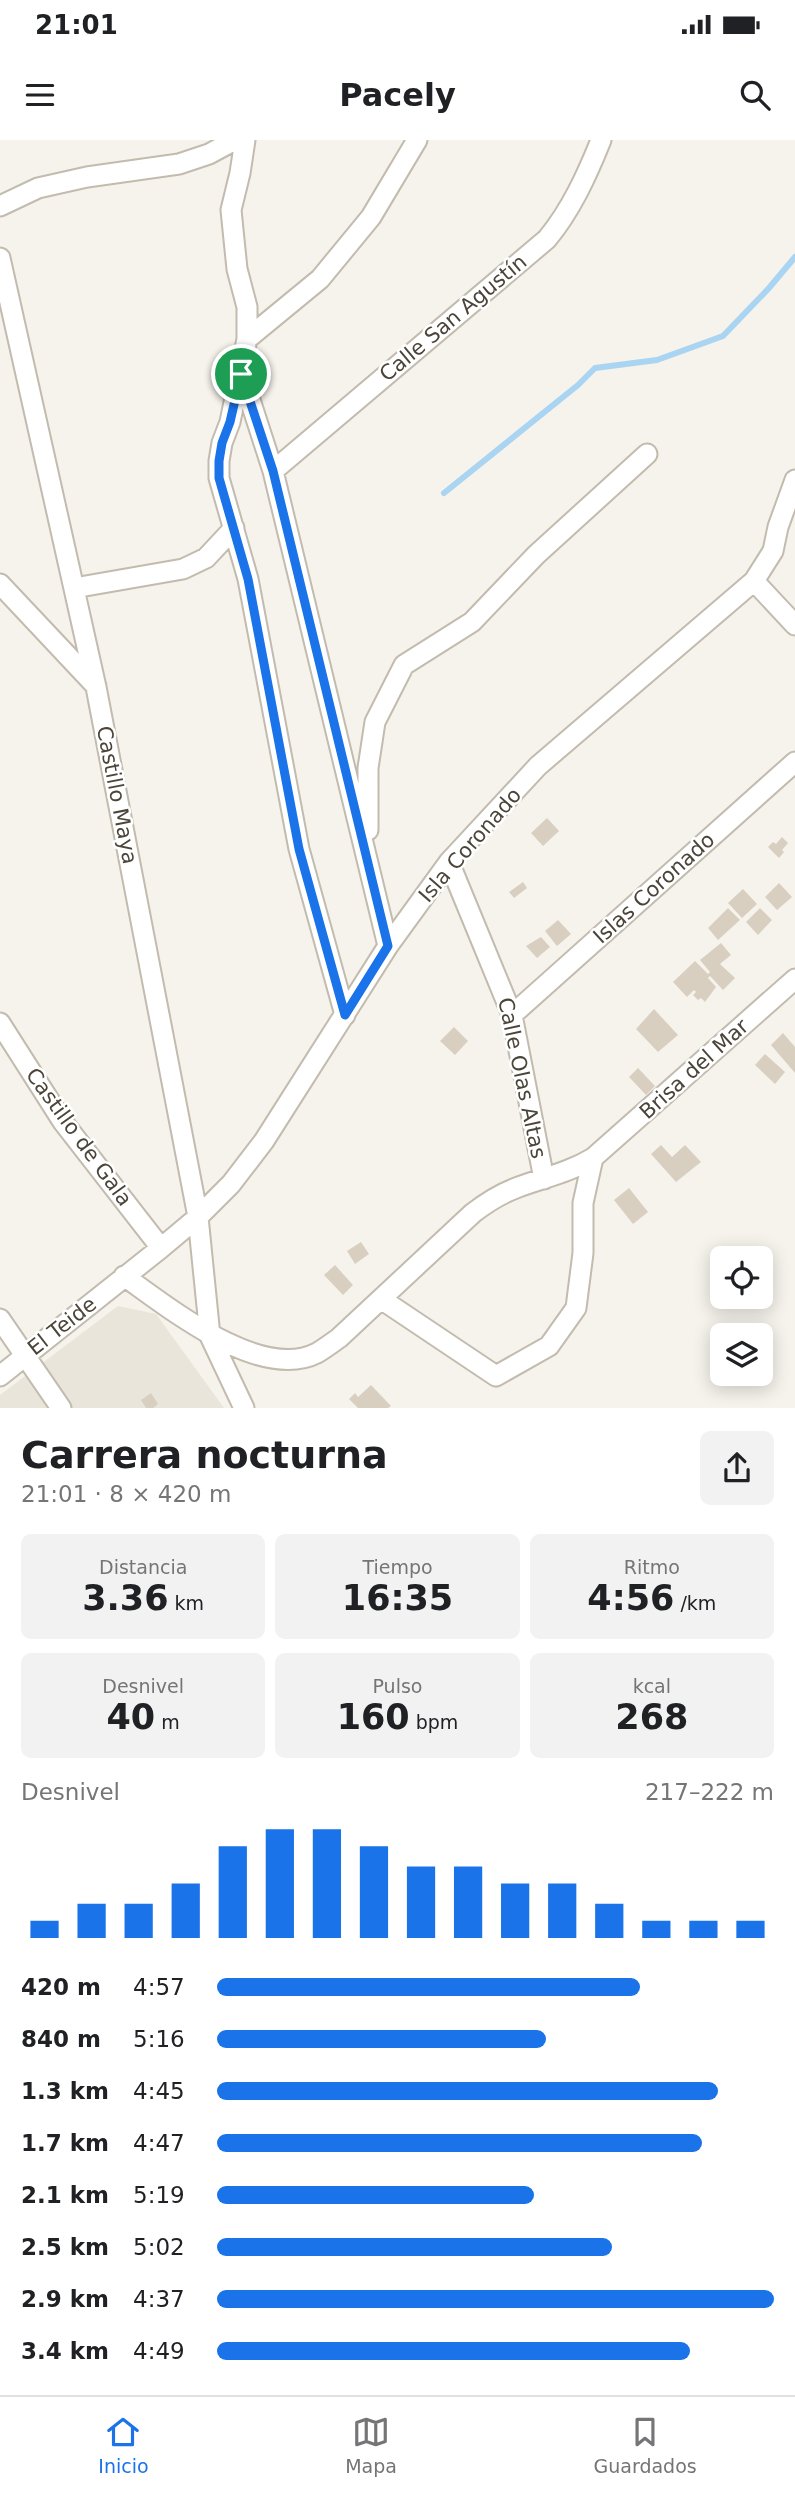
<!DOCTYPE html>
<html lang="es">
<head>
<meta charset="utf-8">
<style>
	body { margin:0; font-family:"DejaVu Sans",sans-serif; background:#f2f2f2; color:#202124; height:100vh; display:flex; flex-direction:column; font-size:26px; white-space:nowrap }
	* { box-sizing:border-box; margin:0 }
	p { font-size:23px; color:#757577 }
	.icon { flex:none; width:38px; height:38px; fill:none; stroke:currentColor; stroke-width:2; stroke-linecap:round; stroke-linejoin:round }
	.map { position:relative; height:1268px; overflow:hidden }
	.sheet { display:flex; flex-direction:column; background:#fff; flex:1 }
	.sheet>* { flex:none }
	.buttons { position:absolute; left:710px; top:1106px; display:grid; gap:14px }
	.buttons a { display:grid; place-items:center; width:63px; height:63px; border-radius:10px; background:#fff; box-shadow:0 4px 18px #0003; font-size:35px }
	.pin { position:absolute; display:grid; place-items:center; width:60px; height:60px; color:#fff; margin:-30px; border:4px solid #fff; border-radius:50%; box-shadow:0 2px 7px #0007 }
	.round { display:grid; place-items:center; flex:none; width:74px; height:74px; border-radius:10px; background:#f2f2f2 }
	.headline { display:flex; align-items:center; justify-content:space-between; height:119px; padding:0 21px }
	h1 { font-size:38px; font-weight:800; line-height:52px }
	.stats { display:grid; grid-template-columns:repeat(3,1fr); gap:10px; height:119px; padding:7px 21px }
	.stats div { display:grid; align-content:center; border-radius:10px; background:#f2f2f2; text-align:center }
	.stats b { font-size:35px; font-weight:800 }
	.stats small { font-size:19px; font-weight:400 }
	.stats p { font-size:19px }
	.chart { height:196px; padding:14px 21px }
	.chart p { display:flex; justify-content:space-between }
	.chart svg { width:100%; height:126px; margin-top:7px; stroke:#1a73e8; stroke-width:6 }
	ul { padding:0 21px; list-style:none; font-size:23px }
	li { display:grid; grid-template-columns:112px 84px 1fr; align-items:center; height:52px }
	li i { height:18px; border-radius:9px; background:#1a73e8 }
	.status { display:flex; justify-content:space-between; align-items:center; height:49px; padding:0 35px; background:#fff; direction:ltr }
	.status svg { height:19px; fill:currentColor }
	header { display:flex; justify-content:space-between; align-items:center; height:91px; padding:0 21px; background:#fff; font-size:32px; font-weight:800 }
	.tab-bar { display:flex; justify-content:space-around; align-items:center; height:98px; border-top:2px solid #e0e0e0; background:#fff; font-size:19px; color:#757577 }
	.tab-bar a { display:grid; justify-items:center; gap:4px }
	.tab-bar .active { color:#1a73e8 }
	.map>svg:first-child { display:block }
	.residential { fill:#eae5da }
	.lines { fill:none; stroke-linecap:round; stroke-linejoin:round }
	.stream { stroke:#a9d4f2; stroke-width:6 }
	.building { fill:#d8cfc1 }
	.street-casing { stroke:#c2bbae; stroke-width:23 }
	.street { stroke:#fff; stroke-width:19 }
	.route-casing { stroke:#fff; stroke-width:14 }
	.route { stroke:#1a73e8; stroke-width:9 }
	.labels { text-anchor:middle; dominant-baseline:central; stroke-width:5; stroke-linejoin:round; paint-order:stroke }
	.street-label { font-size:21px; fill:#4b4439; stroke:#fff }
</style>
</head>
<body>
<div class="status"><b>21:01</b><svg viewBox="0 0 49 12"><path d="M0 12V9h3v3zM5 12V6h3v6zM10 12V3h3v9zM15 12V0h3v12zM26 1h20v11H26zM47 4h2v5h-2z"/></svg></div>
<header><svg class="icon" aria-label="menu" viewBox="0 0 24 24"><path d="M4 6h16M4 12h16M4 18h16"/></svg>Pacely<svg class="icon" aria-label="search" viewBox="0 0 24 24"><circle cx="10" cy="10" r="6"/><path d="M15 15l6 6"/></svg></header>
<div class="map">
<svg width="795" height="1268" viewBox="0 0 795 1268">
	<rect width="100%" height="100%" fill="#f6f3ec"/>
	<!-- residential -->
	<path class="residential" d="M118 1166 156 1174 224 1268H0V1255Z"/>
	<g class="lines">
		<!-- stream -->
		<path class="stream" d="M444 353 578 245 595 228 657 220 723 196 769 148 795 117"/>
	</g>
	<!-- building -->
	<path class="building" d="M547 678 559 691 543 706 531 693Z
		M782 697 788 703 782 710 784 712 779 718 768 707 773 702 776 704Z
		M523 742 527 748 514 758 509 752Z
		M779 743 792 757 777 770 765 757Z
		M743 749 757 764 742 778 728 763Z
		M728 768 740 780 718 800 708 788Z
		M760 768 772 780 758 795 746 782Z
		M558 780 571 794 557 806 545 791Z
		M541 797 550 807 537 818 526 806Z
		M721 803 731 815 720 824 735 838 723 850 710 836 708 838 716 847 705 862 701 858 698 860 693 855 696 852 694 850 687 857 673 842 695 821 708 834 710 832 700 820Z
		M654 869 678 895 658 912 636 889Z
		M454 887 468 901 455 915 440 901Z
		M783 893 795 907V933L771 905Z
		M765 914 785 932 775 944 755 925Z
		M638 928 655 946 646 955 629 937Z
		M661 1005 672 1017 685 1005 701 1022 676 1042 651 1014Z
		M629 1048 648 1072 633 1084 614 1060Z
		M361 1102 369 1114 355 1124 347 1111Z
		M335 1125 353 1145 343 1155 324 1135Z
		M371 1245 391 1266 388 1268H358L349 1259 355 1253 358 1257Z
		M151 1253 158 1264 153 1268H146L141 1260Z"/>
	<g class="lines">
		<!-- street casing -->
		<g class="street-casing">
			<path id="street" d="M245 0 240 33 231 70 237 129 247 167V199L230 282 222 303 219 321V338L248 439 299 709 345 875
				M0 66 38 48 87 37 179 24 209 14 235 0
				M0 118 96 547 198 1077 210 1196 244 1268
				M247 199 320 139 371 77 417 0
				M242 235 273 331 388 806
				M273 331 547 99C571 70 587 35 601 0
				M754 441 795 485
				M0 444 96 546
				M74 448 183 429 206 418 234 388
				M368 690V628L375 582 404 525 472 482 536 415 647 314
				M449 722 512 875 544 1039
				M512 875 795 622
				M0 883 63 982 161 1108
				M124 1136C168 1167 260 1242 317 1213 324 1209 332 1203 339 1198L473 1073C486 1063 500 1054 516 1048 542 1038 568 1033 593 1018
				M381 1159 496 1236 549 1206 576 1168 583 1113V1063L593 1018 795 839
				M0 1179 61 1268
				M0 1236 161 1108 198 1077 231 1044 264 1001 388 806 449 722 538 626 754 441 773 411 778 387 795 340"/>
		</g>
		<!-- street -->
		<use href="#street" class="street"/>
	</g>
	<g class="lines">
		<!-- route casing -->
		<g class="route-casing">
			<path id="route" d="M241 234 273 331 388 806 345 875 299 709 248 439 219 338V321L222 303 230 282Z"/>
		</g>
		<!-- route -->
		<use href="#route" class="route"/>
	</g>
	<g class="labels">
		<!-- street labels -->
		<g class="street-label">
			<text transform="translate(453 178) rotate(-40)">Calle San Agustín</text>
			<text transform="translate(117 655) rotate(79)">Castillo Maya</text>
			<text transform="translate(470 705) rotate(-49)">Isla Coronado</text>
			<text transform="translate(654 748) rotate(-42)">Islas Coronado</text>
			<text transform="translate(694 929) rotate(-42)">Brisa del Mar</text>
			<text transform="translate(522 938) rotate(78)">Calle Olas Altas</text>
			<text transform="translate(79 997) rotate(54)">Castillo de Gala</text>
			<text transform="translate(62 1186) rotate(-38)">El Teide</text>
		</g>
	</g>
</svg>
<div class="buttons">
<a><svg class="icon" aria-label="locate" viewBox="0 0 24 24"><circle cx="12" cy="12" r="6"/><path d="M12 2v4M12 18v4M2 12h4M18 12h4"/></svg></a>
<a><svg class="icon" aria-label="layers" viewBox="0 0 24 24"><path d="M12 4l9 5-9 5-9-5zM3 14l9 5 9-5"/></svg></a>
</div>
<div class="pin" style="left:241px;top:234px;background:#1e9e55"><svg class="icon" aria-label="arrive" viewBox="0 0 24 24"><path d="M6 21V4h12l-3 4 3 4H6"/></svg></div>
</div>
<section class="sheet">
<div class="headline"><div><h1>Carrera nocturna</h1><p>21:01 · 8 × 420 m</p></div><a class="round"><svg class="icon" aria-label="share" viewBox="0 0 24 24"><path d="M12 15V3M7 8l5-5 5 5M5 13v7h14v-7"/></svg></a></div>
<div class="stats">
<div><p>Distancia</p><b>3.36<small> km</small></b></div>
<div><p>Tiempo</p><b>16:35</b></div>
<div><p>Ritmo</p><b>4:56<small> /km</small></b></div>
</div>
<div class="stats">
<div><p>Desnivel</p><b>40<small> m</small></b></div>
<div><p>Pulso</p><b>160<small> bpm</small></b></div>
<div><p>kcal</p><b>268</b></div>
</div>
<div class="chart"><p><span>Desnivel</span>217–222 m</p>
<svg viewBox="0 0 160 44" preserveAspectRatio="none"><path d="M5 44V38M15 44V32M25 44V32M35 44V25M45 44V12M55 44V6M65 44V6M75 44V12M85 44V19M95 44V19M105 44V25M115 44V25M125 44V32M135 44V38M145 44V38M155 44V38"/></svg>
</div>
<ul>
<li><b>420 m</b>4:57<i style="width:76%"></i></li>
<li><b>840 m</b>5:16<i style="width:59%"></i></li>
<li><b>1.3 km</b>4:45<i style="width:90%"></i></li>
<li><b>1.7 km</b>4:47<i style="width:87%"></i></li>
<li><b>2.1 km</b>5:19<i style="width:57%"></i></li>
<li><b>2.5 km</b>5:02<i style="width:71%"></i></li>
<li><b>2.9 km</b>4:37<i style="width:100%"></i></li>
<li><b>3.4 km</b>4:49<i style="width:85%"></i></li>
</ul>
</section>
<nav class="tab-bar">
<a class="active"><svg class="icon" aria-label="home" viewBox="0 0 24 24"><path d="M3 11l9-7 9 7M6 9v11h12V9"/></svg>Inicio</a>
<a><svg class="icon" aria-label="map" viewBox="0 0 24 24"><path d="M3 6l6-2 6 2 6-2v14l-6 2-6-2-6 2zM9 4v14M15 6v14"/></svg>Mapa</a>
<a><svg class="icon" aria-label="saved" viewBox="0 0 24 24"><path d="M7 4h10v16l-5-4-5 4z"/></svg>Guardados</a>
</nav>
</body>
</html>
